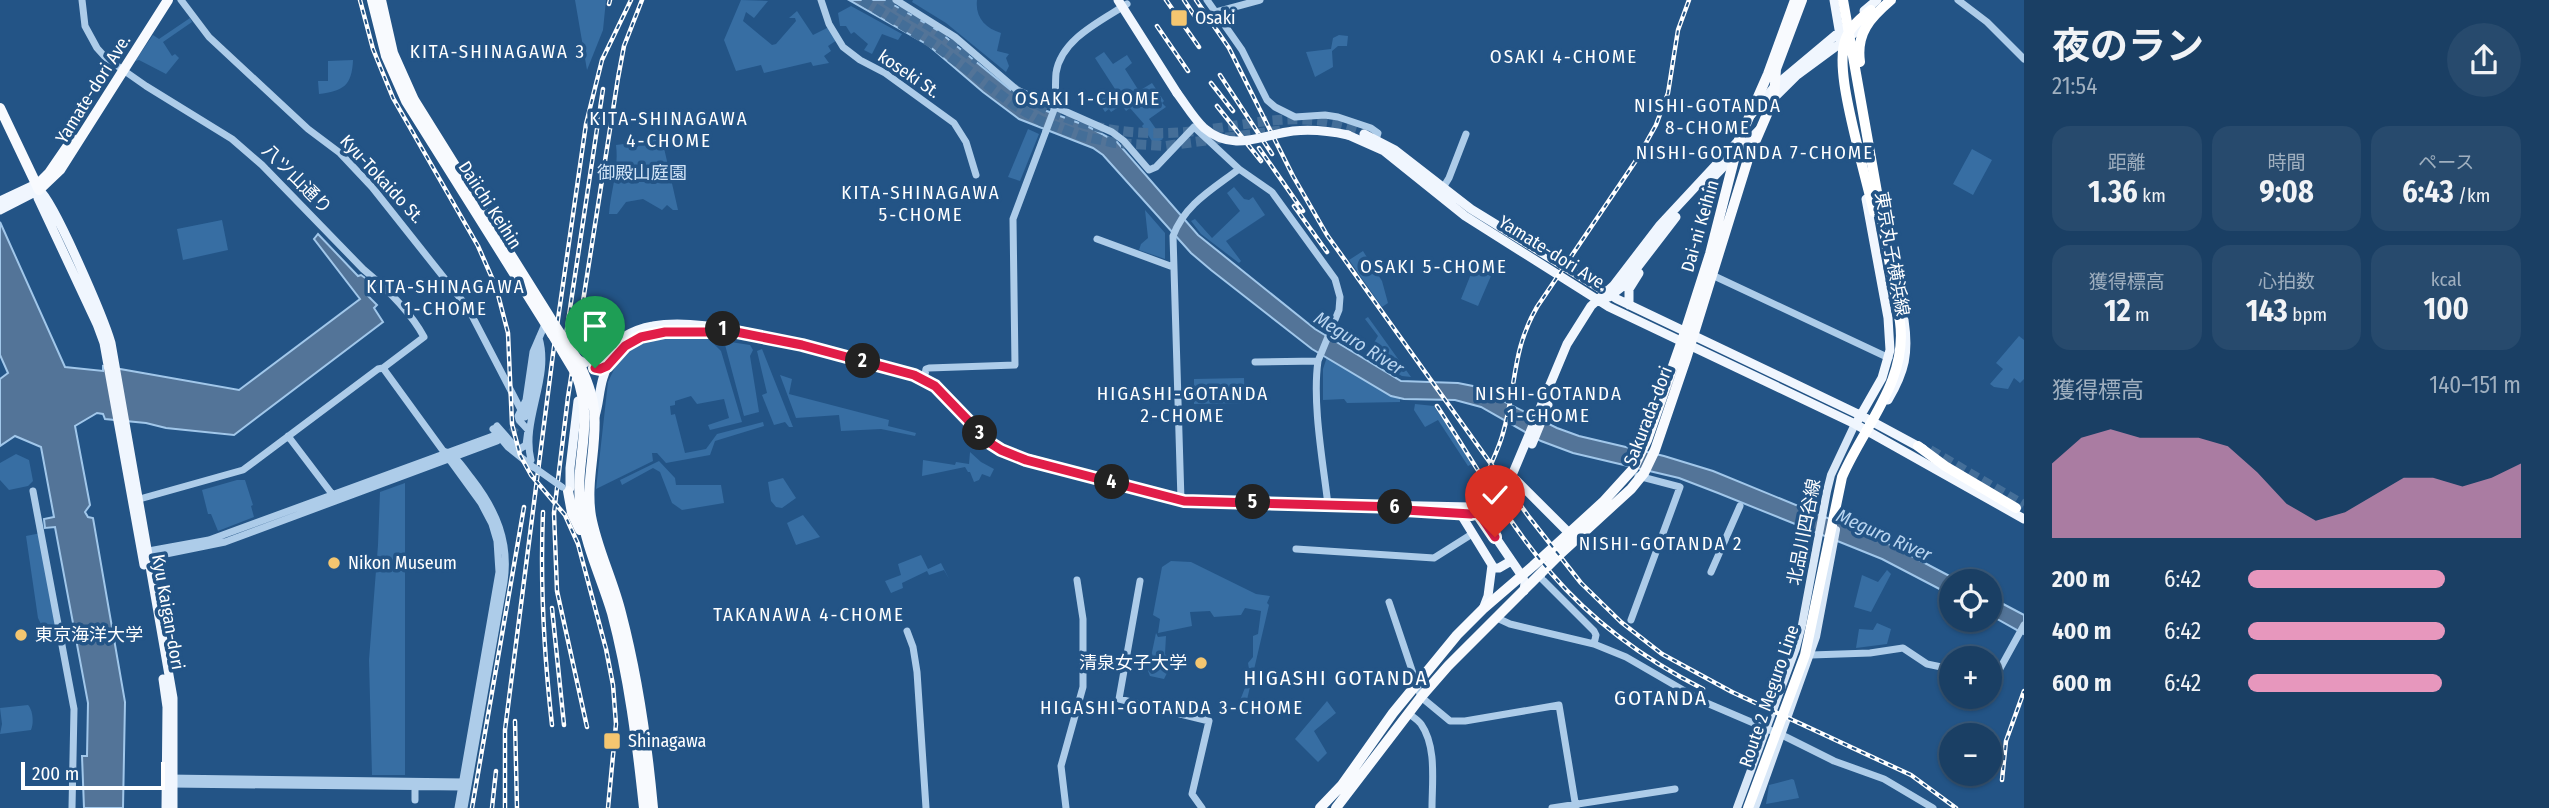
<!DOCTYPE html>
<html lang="ja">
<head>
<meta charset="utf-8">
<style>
	body { margin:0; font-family:"Fira Sans Condensed","Noto Sans JP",sans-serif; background:#274a6d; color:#f1f3f6; height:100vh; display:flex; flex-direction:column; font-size:26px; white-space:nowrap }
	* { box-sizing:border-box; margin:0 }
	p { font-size:23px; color:#9fafbf }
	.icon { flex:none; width:38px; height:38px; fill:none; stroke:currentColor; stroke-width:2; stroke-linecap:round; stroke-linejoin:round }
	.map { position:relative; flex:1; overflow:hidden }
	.sheet { display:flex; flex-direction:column; background:#1a3f64; width:525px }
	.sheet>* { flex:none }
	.fabs { position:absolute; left:1939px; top:569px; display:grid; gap:14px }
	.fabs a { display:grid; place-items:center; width:63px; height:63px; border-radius:50%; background:#1a3f64; box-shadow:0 2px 5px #0004,0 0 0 2px #385878; font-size:35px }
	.scale { position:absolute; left:21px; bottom:18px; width:144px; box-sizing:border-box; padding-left:7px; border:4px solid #fff; border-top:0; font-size:19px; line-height:24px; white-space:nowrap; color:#fff; -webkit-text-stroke:5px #235486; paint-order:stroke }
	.pin { position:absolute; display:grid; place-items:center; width:60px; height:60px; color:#fff; margin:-72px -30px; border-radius:50% 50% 50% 0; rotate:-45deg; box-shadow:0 0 7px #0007 }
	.pin .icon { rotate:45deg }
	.km { position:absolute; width:35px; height:35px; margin:-18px; border-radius:50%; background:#222; color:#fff; font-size:19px; line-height:35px; text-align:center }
	.round { display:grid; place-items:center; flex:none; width:74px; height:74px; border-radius:37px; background:#274a6d }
	.headline { display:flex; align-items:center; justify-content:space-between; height:119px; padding:0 28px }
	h1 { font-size:38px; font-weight:700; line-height:52px }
	.stats { display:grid; grid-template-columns:repeat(3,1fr); gap:10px; height:119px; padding:7px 28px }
	.stats div { display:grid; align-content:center; border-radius:18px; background:#274a6d; text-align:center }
	.stats b { font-size:30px; font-weight:700 }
	.stats small { font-size:19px; font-weight:400 }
	.stats p { font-size:19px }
	.chart { height:196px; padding:14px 28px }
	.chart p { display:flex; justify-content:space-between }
	.chart svg { width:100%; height:126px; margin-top:7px; fill:#e797bd; opacity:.7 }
	ul { padding:0 28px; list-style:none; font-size:23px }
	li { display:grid; grid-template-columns:112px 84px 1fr; align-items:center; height:52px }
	li i { height:18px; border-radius:9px; background:#e797bd }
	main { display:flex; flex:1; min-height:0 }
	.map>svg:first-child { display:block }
	.green { fill:#376ea3 }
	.water { fill:#537498; stroke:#a1c7ea; stroke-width:2 }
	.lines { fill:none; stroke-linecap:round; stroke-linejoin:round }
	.tertiary-tunnel { stroke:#446e98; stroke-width:7; stroke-dasharray:7 3.5; stroke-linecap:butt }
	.motorway-tunnel { stroke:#446e98; stroke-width:10; stroke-dasharray:10 5; stroke-linecap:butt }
	.tertiary { stroke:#adcce9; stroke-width:7 }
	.secondary { stroke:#d8e7f7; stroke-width:8 }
	.primary { stroke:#f0f6fe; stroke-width:9 }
	.trunk { stroke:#f8fafe; stroke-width:10 }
	.motorway { stroke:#fff; stroke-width:10 }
	.rail-casing { stroke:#fff; stroke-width:4.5 }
	.rail { stroke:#235486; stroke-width:2; stroke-dasharray:5; stroke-linecap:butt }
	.tertiary-bridge { stroke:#adcce9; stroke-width:7 }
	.primary-bridge { stroke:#f0f6fe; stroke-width:9 }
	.trunk-bridge { stroke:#f8fafe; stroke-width:10 }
	.motorway-bridge { stroke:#fff; stroke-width:10 }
	.route-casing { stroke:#fff; stroke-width:14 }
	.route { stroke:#e11d48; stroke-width:9 }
	.poi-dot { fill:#f4c670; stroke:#235486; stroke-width:2.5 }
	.labels { text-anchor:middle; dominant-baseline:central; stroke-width:7; stroke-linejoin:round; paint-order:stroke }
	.poi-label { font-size:18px; fill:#fff; stroke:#235486; text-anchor:start }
	.street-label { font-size:18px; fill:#fff; stroke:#235486 }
	.park-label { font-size:18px; fill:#d1e4f7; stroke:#235486 }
	.neighbourhood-label { font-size:19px; letter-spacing:2px; fill:#fff; stroke:#235486 }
	.water-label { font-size:19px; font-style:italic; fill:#b9d5f0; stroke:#235486 }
	.quarter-label { font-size:21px; letter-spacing:2px; fill:#fff; stroke:#235486 }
</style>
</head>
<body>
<main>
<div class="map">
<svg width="2024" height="808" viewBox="0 0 2024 808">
	<rect width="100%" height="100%" fill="#235486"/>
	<!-- green -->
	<path class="green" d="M575 0H606L603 30 587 70Z
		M741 0 768 1 754 18 746 12 743 21 772 45 776 44 796 21 795 18H789L797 11 813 35 829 27 837 40 828 46 831 51 824 56 829 63 813 66 811 62 764 73 761 65 736 71 724 40Z
		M913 0H977C975 17 985 28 1001 33L997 51 1009 54 1006 58 1009 66 1006 72 946 23 912 2Z
		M851 6 902 34 898 40 882 34 872 54 864 50 868 44 854 32 851 34 846 26H840L838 13Z
		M190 18 192 22 163 42 172 56 175 54 179 58 166 74 139 60 135 61 153 35 159 39Z
		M1339 35 1348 36 1347 46H1338L1332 51 1333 67 1315 77 1306 52 1331 49 1333 38Z
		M1104 52 1113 64 1127 55 1132 63 1125 69 1139 91 1152 83 1164 101 1162 103 1166 107 1149 119 1163 139 1154 144 1142 126 1144 124 1130 108 1126 111 1122 105 1111 112 1109 109 1105 112 1098 101 1115 89 1095 58Z
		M353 60C352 86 343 91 319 94L318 81H328V61Z
		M1028 129 1039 134 1020 181 1008 177Z
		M662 139 678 210H673L667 205 662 210 643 199 626 202 617 214H609C611 189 619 169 616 145Z
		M1972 149 1992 160 1973 195 1953 184Z
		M1234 187 1244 199 1249 200 1253 197 1265 215 1226 241 1241 261 1239 263 1201 234 1191 221 1195 219 1212 238 1240 211 1227 193Z
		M1145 210 1165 233V259L1139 250 1141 244 1148 238Z
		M222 220 228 250 183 260 177 229Z
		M1363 251 1382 281 1388 303 1382 307 1349 260Z
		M1473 269 1491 276 1478 306 1461 299Z
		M1368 317 1411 377 1402 376 1366 356 1378 336 1365 319Z
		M2019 336 2024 340V379L2020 383 2014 378 2008 389 1994 387 1990 384 2003 369 1996 363Z
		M707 337 721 351 742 422 710 430 708 425 729 418 724 399 697 404 691 396 675 401V405L670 406 671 415 675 414 685 453 706 449 717 434 763 422 764 426 715 441 710 455 666 463 657 453H652L653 461 596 489 608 382 618 361 631 349 643 343 660 339Z
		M724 341 750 345 753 350 750 356 759 412 744 416Z
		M762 349 793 427H789L785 422 774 425 762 395 767 393 757 351Z
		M1327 357 1391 396 1400 398V402L1347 403 1344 399 1323 400V369Z
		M780 375 792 379 789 394 889 420 888 426 916 433 915 436 881 429 841 431 839 415 796 418Z
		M1244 378 1245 403 1194 404V379Z
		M1415 404 1434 406 1472 464 1468 466 1438 420 1425 427 1414 410Z
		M970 452 981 462 994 469 990 477 982 474 979 480 974 482 970 472H968L965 467 922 476 923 460 955 465 956 462 969 464Z
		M16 454 29 460 33 481 28 486 9 490 0 480V463Z
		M659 461 675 478 676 485H721L724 503 682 510 672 503 660 472 653 468 622 485 620 480Z
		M783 478 796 498 782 508 776 507 771 501 768 482Z
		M237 480H245L253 505 251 506 254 517 218 531 211 514H208L202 490Z
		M405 483V775H372L369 660 378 545 380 492Z
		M803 515 820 537 796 545 787 523Z
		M41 533 60 625 43 628 38 618 26 536Z
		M921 555 928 569 941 563 949 579 944 570 929 575 927 571 902 583 903 588 891 593 885 581 901 575 898 564Z
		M1171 561 1191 562 1256 594 1270 596 1267 603 1269 605 1246 704 1239 703 1250 675 1248 663 1253 657V636L1258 634 1261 611 1245 608 1241 615 1214 617 1210 611 1190 612 1192 626 1158 633 1160 619 1153 615 1162 567Z
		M1887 570 1891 574 1871 612 1854 607 1862 575 1878 582Z
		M1877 623 1891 629 1887 644 1856 648 1859 629 1873 630Z
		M1156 633 1158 637 1166 636 1165 654 1172 663 1164 679 1150 676 1148 671Z
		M1327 701 1336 713 1314 731 1327 753 1318 762 1295 739Z
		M28 705C33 710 34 723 31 730L0 734 2 724 0 708Z
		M1792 779 1794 780 1799 798 1766 804 1769 785Z"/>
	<!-- water -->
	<path class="water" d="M849 0H885L937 30 1028 104 1087 126 1117 142 1198 235 1315 329 1401 381 1458 383 1473 386 1557 428 1579 436 1664 456 1713 471 1881 540 1959 581H1951V595L1882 559 1718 493 1679 478 1573 453 1541 441 1481 407 1455 400 1404 399 1391 396 1312 349 1211 270 1191 253 1103 155 1093 148 1019 119 983 92 928 45Z
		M0 222 65 367 103 371V366L239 390 360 299 314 239 318 234 358 276 361 275 375 285 373 289 375 291 368 296 377 305 374 308 383 322 234 435 166 428 146 423 105 419 103 414 97 413 75 426 90 505 85 512 88 517 93 518 125 702 123 808H84L82 756H87L88 703 55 527 45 528 44 519 54 517 41 447 15 436 0 446V379L8 373 0 355Z
		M1990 597 2024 615V634L1990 615Z"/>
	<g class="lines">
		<!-- tertiary-tunnel -->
		<path class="tertiary-tunnel" d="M502 438 515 429 524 418"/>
		<!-- motorway-tunnel -->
		<path class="motorway-tunnel" d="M862 0 936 46 1014 105 1041 121 1082 136 1115 143 1165 146 1283 130
			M886 0 931 27 978 61
			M1013 88C1065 129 1131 138 1196 131 1264 123 1307 107 1375 136
			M1930 450 2024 505"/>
		<!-- tertiary -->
		<path class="tertiary" d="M82 0 85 26 97 48 106 58 146 86 232 139 262 165 363 269C386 288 410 311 424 337L383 368 378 369 243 470 136 500
			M181 0 209 37 308 129 340 153 372 187 468 308 521 410
			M821 0 829 24 843 47 860 60 885 73 954 123 966 142 976 175
			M896 0 955 37 1017 90 1112 132 1124 141 1149 170 1156 167 1194 127 1239 169 1272 192 1335 279 1340 297 1339 310 1318 361 1255 362
			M1207 0 1242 50 1267 100 1275 107 1295 117 1325 115 1338 117 1371 128 1378 133 1375 143
			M1958 0 1987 22 2024 59
			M1216 12 1260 0
			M1055 107C1056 96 1055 84 1056 73 1061 39 1101 21 1127 4
			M1441 191 1449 178 1466 134
			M1097 239 1173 267
			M1712 275 1889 358
			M1318 361C1312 403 1323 462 1328 505
			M383 368 481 503 492 524 497 541 499 572 458 808
			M924 380 926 369 929 368 1015 365 1013 219 1046 131
			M525 417 531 401 537 352
			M497 426 517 449
			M493 429 508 447 533 467
			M288 436 332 494
			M518 450 526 445 528 430 519 420 518 416 526 400 533 352 546 322
			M446 452C458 458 464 469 472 479 496 510 510 542 504 582L464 808
			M531 460C521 420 551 378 539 338
			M33 491 74 709 72 808
			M1181 500 1173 236C1185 204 1213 189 1239 169
			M1296 549 1434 558 1472 534
			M143 552 209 540 493 436
			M146 558 225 542 497 441
			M1711 572 1740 506
			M1541 575 1542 579 1594 631 1596 635 1594 644
			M1140 581 1119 699 1209 721 1192 794 1202 808
			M1389 602 1421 697 1450 721H1465L1559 705 1576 808
			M1497 618 1510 624 1594 644 1626 657 1702 701 1786 737 1834 761 1884 779 1933 808
			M1631 620 1680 487 1638 476
			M907 631 913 647 917 672 926 808
			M1811 655 1870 653 1903 648 1927 664 1951 669
			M1990 679 1997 674 2024 625
			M1408 713C1413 717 1418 720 1421 724 1437 747 1432 782 1432 808
			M168 778 464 782
			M170 784 462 787
			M415 800V787
			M1066 808 1061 766 1083 687V619L1077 580
			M1552 808 1675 789"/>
		<!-- secondary -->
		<path class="secondary" d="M1737 808 1796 648 1802 625 1827 491 1831 475 1855 424
			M1755 808 1816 637 1836 530"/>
		<!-- primary -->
		<path class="primary" d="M1118 0 1177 93
			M1834 0 1842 47
			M1864 11 1877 0
			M1774 98 1796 76 1868 23
			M1751 115 1775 86 1843 29
			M1364 134 1395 150 1471 209 1617 299 1860 415 1923 449
			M1348 135 1384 151 1465 216 1609 307 1855 424 2024 519
			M1705 186 1759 130
			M39 190C54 201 104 319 111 343L173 698V808
			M39 190 38 198 97 324 104 343 144 565
			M0 201 36 184
			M0 210 39 190
			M1609 297 1623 286 1676 217
			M1629 305V289L1639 273
			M577 359 585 363 617 334
			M595 362C610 344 629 330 653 326 704 316 801 345 853 358 878 365 906 369 929 382 960 401 975 438 1008 453L1184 501 1471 507 1505 485 1510 480 1567 344 1591 306 1614 285 1660 225 1739 140
			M1888 400C1905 371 1909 353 1904 320
			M595 416C599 404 599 391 603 378 617 331 664 332 704 332
			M1858 420 1882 378 1890 350 1888 318 1866 199
			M1532 444 1548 405
			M1516 480 1574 538
			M570 488V468L578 401
			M1473 508 1481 516 1522 576 1525 583 1524 591
			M1445 512 1473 514 1488 504
			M1460 513 1492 565 1488 596 1483 609
			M1492 568H1499L1511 561
			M163 679 167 707 166 808"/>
		<!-- trunk -->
		<path class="trunk" d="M372 0 386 56 406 101 552 334
			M381 0 393 53 414 100 554 324
			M0 108 39 190 60 170 168 0
			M42 180 49 173 73 138
			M577 359C585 375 592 391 594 409 598 445 585 480 591 516 597 549 613 580 621 613 638 678 647 742 653 808
			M576 374C596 427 573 460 581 511 586 547 602 579 612 613 629 677 637 742 644 808
			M568 491 572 513 580 530
			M1320 808 1342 785 1393 713 1457 635 1483 609 1533 566 1603 502 1633 469 1647 440 1685 332 1710 254 1739 140 1768 74 1795 0
			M1336 808 1421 697 1448 666 1560 554 1631 489 1644 473 1655 450 1686 359 1749 156 1774 98 1776 69 1802 0"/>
		<!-- motorway -->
		<path class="motorway" d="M1859 153 1874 212
			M1918 446 1945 466 2016 508"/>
		<!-- rail casing -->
		<g class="rail-casing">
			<path id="rail" d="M360 0 373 49 393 98 478 246 496 287 508 333 512 424 520 455 531 475 565 515 578 544 606 649 613 685 616 724 608 808
				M1166 0 1199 47
				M1184 0 1198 21
				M1196 0 1229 48 1293 176 1327 235 1529 517 1581 583 1621 622 1662 654 1732 692 1911 775 1956 808
				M609 4 610 0
				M1157 26 1188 71
				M1220 75 1272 154
				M1211 83 1233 111
				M1217 106 1261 161
				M1259 148 1303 211
				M1294 206 1327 252
				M565 342 603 89
				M1437 406C1474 462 1507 522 1551 573 1593 622 1646 660 1703 689
				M1489 469C1494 457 1500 445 1503 433 1517 386 1511 352 1537 307L1637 159 1656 125 1668 93 1678 30 1689 0
				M543 512C540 583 544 654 552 725
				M552 608 564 725
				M515 721 517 808
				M587 727 557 591 554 513 568 397 618 78 624 46 642 0
				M2002 780 2006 741 2024 691
				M472 808 524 507
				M492 808 496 771
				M505 808V730L553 354 586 124 602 60 631 0"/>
		</g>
		<!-- rail -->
		<use href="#rail" class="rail"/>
		<!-- tertiary-bridge -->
		<path class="tertiary-bridge" d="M1046 131 1055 107
			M535 468 562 487"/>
		<!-- primary-bridge -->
		<path class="primary-bridge" d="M1177 93C1186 105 1194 119 1204 128 1233 153 1261 135 1293 131 1312 129 1330 131 1348 135"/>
		<!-- trunk-bridge -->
		<path class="trunk-bridge" d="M554 324 577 359
			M552 334 576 374"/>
		<!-- motorway-bridge -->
		<path class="motorway-bridge" d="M1860 62C1856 33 1870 18 1891 0
			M1859 153C1853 125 1835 64 1846 38 1851 26 1861 18 1871 10
			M1748 808 1805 655 1842 477C1864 426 1908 381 1900 322L1843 0"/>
	</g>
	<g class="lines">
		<!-- route casing -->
		<g class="route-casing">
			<path id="route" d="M595 368 600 369 607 366 625 346 641 337 665 332H707L716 328 802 345 914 375 935 386 990 443 1001 450 1026 460 1184 501 1398 507 1405 510 1471 514 1478 512 1495 537"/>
		</g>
		<!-- route -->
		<use href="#route" class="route"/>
	</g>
	<!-- markers -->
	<g class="poi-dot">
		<rect x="1170" y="9" width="18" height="18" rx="3.5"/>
		<circle cx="334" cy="563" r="7"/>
		<circle cx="21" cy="635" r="7"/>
		<circle cx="1201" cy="663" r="7"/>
		<rect x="603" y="732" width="18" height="18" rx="3.5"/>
	</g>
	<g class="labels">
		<!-- poi labels -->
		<g class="poi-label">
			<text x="1195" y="18">Osaki</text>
			<text x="348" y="563">Nikon Museum</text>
			<text x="35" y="635">東京海洋大学</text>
			<text x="1187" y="663" text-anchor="end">清泉女子大学</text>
			<text x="628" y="741">Shinagawa</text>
		</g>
		<!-- street labels -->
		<g class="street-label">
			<text transform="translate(909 74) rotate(34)">koseki St.</text>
			<text transform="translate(93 89) rotate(-58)">Yamate-dori Ave.</text>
			<text transform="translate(297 179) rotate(45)">八ツ山通り</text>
			<text transform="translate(382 179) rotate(47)">Kyu-Tokaido St.</text>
			<text transform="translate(490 205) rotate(57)">Daiichi Keihin</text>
			<text transform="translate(1700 226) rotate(-74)">Dai-ni Keihin</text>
			<text transform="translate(1553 253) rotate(32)">Yamate-dori Ave.</text>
			<text transform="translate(1892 254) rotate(80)">東京丸子横浜線</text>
			<text transform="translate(1648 416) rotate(-69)">Sakurada-dori</text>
			<text transform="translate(1804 532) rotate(-79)">北品川四谷線</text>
			<text transform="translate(168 612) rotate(80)">Kyu Kaigan-dori</text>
			<text transform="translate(1769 696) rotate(-71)">Route 2 Meguro Line</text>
		</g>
		<!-- park labels -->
		<g class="park-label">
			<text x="642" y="173">御殿山庭園</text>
		</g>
		<!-- neighbourhood labels -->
		<g class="neighbourhood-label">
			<text x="498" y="51">KITA-SHINAGAWA 3</text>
			<text x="1564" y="56">OSAKI 4-CHOME</text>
			<text x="1088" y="98">OSAKI 1-CHOME</text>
			<text x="1708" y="105">NISHI-GOTANDA<tspan x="1708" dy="22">8-CHOME</tspan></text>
			<text x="669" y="118">KITA-SHINAGAWA<tspan x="669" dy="22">4-CHOME</tspan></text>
			<text x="1755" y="152">NISHI-GOTANDA 7-CHOME</text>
			<text x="921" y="192">KITA-SHINAGAWA<tspan x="921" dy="22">5-CHOME</tspan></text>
			<text x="1434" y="266">OSAKI 5-CHOME</text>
			<text x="446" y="286">KITA-SHINAGAWA<tspan x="446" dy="22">1-CHOME</tspan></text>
			<text x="1183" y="393">HIGASHI-GOTANDA<tspan x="1183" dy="22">2-CHOME</tspan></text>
			<text x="1549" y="393">NISHI-GOTANDA<tspan x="1549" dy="22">1-CHOME</tspan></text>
			<text x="1661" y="543">NISHI-GOTANDA 2</text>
			<text x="809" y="614">TAKANAWA 4-CHOME</text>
			<text x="1172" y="707">HIGASHI-GOTANDA 3-CHOME</text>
		</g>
		<!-- water labels -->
		<g class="water-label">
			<text transform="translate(1359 343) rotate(32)">Meguro River</text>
			<text transform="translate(1884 535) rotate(24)">Meguro River</text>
		</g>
		<!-- quarter labels -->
		<g class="quarter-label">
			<text x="1336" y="678">HIGASHI GOTANDA</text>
			<text x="1661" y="698">GOTANDA</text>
		</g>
	</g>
</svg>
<div class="fabs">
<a><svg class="icon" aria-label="locate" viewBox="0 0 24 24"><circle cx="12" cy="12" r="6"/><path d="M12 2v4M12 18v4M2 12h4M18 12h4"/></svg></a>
<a>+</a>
<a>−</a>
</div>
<div class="scale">200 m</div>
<div class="pin" style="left:595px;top:368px;background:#1e9e55"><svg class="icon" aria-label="arrive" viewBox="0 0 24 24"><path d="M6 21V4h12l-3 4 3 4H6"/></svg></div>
<div class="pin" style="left:1495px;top:537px;background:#d93025"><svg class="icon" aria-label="check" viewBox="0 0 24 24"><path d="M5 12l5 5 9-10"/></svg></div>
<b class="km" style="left:723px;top:329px">1</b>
<b class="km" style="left:863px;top:361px">2</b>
<b class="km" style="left:980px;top:433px">3</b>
<b class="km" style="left:1112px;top:482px">4</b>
<b class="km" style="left:1253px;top:502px">5</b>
<b class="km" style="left:1395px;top:507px">6</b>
</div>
<section class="sheet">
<div class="headline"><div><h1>夜のラン</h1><p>21:54</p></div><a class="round"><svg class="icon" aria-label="share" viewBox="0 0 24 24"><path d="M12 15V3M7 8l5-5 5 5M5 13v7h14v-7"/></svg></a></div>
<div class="stats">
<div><p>距離</p><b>1.36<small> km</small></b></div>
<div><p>時間</p><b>9:08</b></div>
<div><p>ペース</p><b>6:43<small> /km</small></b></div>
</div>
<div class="stats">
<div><p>獲得標高</p><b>12<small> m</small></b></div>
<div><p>心拍数</p><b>143<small> bpm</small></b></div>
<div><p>kcal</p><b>100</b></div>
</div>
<div class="chart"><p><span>獲得標高</span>140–151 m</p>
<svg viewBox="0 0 160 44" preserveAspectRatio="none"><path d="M0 44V18L10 9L20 6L30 9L40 9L50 9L60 12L70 21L80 32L90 38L100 35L110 29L120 23L130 23L140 26L150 23L160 18V44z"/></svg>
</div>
<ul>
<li><b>200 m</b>6:42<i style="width:72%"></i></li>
<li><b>400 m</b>6:42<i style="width:72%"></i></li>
<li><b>600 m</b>6:42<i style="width:71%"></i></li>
</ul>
</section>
</main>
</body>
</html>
